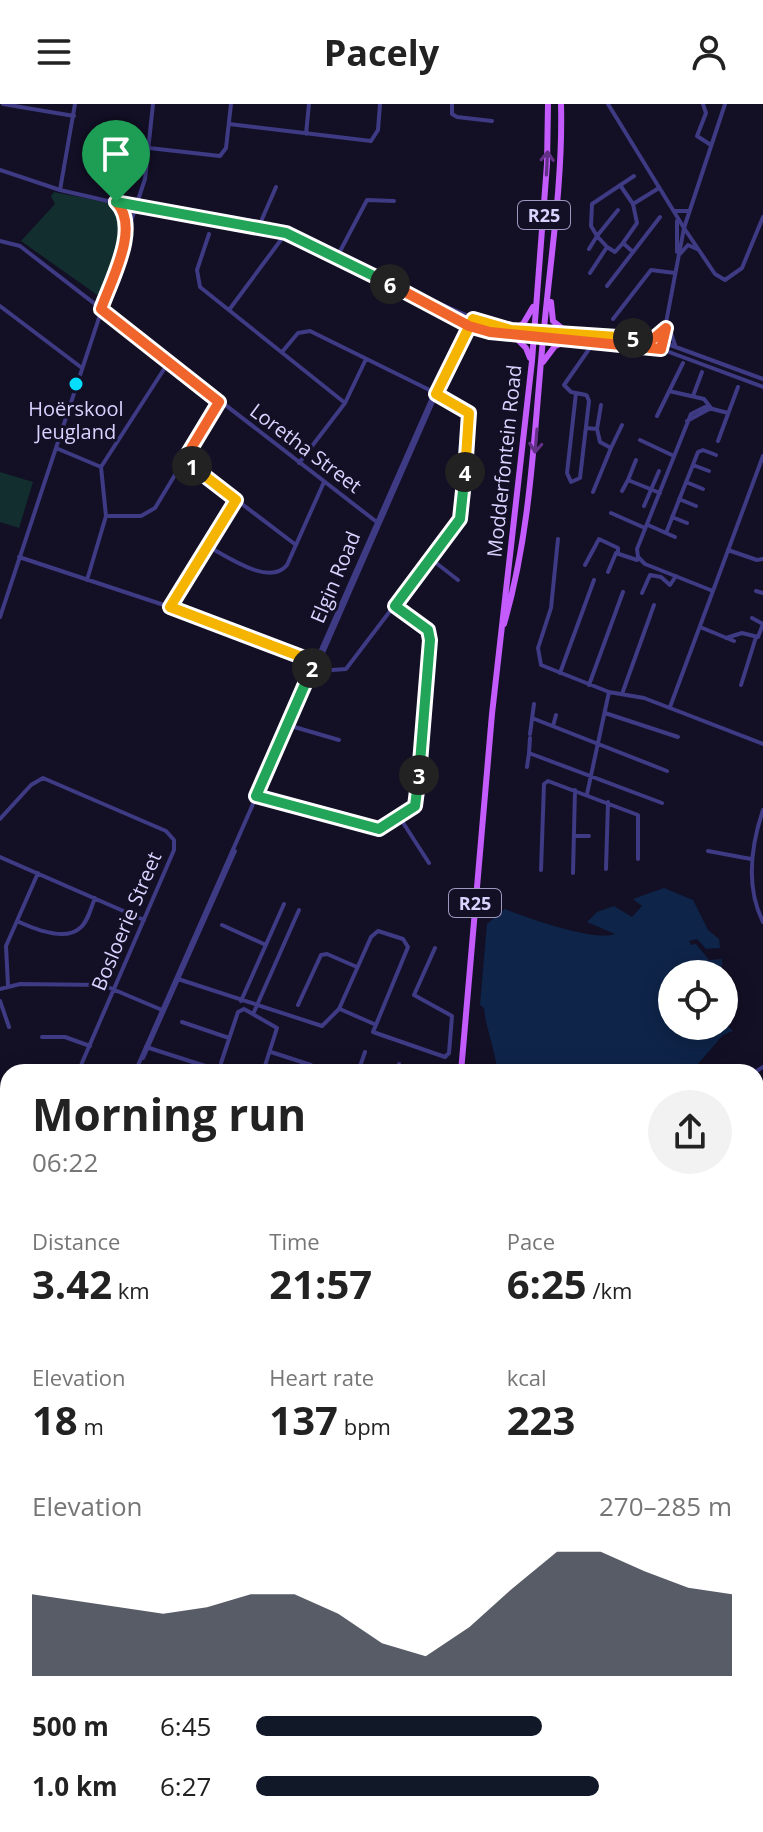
<!DOCTYPE html>
<html lang="en">
<head>
<meta charset="utf-8">
<style>
	body { margin:0; font-family:"Open Sans",sans-serif; background:#f2f2f2; color:#222; height:100vh; display:flex; flex-direction:column; font-size:30px; white-space:nowrap }
	* { box-sizing:border-box; margin:0 }
	p { font-size:26px; color:#767676 }
	.icon { flex:none; width:44px; height:44px; fill:none; stroke:currentColor; stroke-width:2; stroke-linecap:round; stroke-linejoin:round }
	.map { position:relative; flex:1; overflow:hidden }
	.sheet { position:absolute; left:0px; top:960px; width:764px; height:768px; display:flex; flex-direction:column; background:#fff; border-radius:24px 24px 0 0; box-shadow:0 4px 20px #0003 }
	.sheet>* { flex:none }
	.controls { position:absolute; left:658px; top:856px; display:grid; gap:16px }
	.controls a { display:grid; place-items:center; width:80px; height:80px; border-radius:50%; background:#fff; box-shadow:0 4px 20px #0003; font-size:40px }
	.pin { position:absolute; display:grid; place-items:center; width:68px; height:68px; color:#fff; margin:-82px -34px; border-radius:50% 50% 50% 0; rotate:-45deg; box-shadow:0 0 8px #0007 }
	.pin .icon { rotate:45deg }
	.km { position:absolute; width:40px; height:40px; margin:-20px; border-radius:50%; background:#222; color:#fff; font-size:22px; line-height:40px; text-align:center }
	.round { display:grid; place-items:center; flex:none; width:84px; height:84px; border-radius:42px; background:#f2f2f2 }
	.headline { display:flex; align-items:center; justify-content:space-between; height:136px; padding:0 32px }
	h1 { font-size:44px; font-weight:700; line-height:60px }
	.figures { display:grid; grid-template-columns:repeat(3,1fr); gap:12px; height:136px; padding:8px 32px }
	.figures div { display:grid; align-content:center }
	.figures b { font-size:40px; font-weight:700 }
	.figures small { font-size:22px; font-weight:400 }
	.figures p { font-size:22px }
	.chart { height:224px; padding:16px 32px }
	.chart p { display:flex; justify-content:space-between }
	.chart svg { width:100%; height:144px; margin-top:8px; fill:#111827; opacity:.7 }
	ul { padding:0 32px; list-style:none; font-size:26px }
	li { display:grid; grid-template-columns:128px 96px 1fr; align-items:center; height:60px }
	li i { height:20px; border-radius:10px; background:#111827 }
	header { display:flex; justify-content:space-between; align-items:center; height:104px; padding:0 32px; background:#fff; font-size:36px; font-weight:700 }
	.map>svg:first-child { display:block }
	.green { fill:#122e2e }
	.water { fill:#0e2449 }
	.lines { fill:none; stroke-linecap:round; stroke-linejoin:round }
	.minor { stroke:#3e3a83; stroke-width:4 }
	.tertiary { stroke:#3e3a83; stroke-width:4 }
	.primary { stroke:#c35bfd; stroke-width:6 }
	.oneway { stroke:#623186 }
	.split-1-casing { stroke:#fff; stroke-width:16 }
	.split-2-casing { stroke:#fff; stroke-width:16 }
	.split-3-casing { stroke:#fff; stroke-width:16 }
	.split-4-casing { stroke:#fff; stroke-width:16 }
	.split-5-casing { stroke:#fff; stroke-width:16 }
	.split-6-casing { stroke:#fff; stroke-width:16 }
	.split-7-casing { stroke:#fff; stroke-width:16 }
	.split-1 { stroke:#f0652b; stroke-width:10 }
	.split-2 { stroke:#f5b400; stroke-width:10 }
	.split-3 { stroke:#22a559; stroke-width:10 }
	.split-4 { stroke:#22a559; stroke-width:10 }
	.split-5 { stroke:#f5b400; stroke-width:10 }
	.split-6 { stroke:#f0652b; stroke-width:10 }
	.split-7 { stroke:#22a559; stroke-width:10 }
	.poi-dot { fill:#03defb; stroke:#130f25; stroke-width:3 }
	.labels { text-anchor:middle; dominant-baseline:central; stroke-width:6; stroke-linejoin:round; paint-order:stroke }
	.shield { fill:#130f25; stroke:#9e98be; stroke-width:2 }
	.shield-label { font-size:18px; font-weight:bold; fill:#d9d3ff }
	.poi-label { font-size:20px; fill:#d9d3ff; stroke:#130f25 }
	.street-label { font-size:20px; fill:#d9d3ff; stroke:#130f25 }
</style>
</head>
<body>
<header><svg class="icon" aria-label="menu" viewBox="0 0 24 24"><path d="M4 6h16M4 12h16M4 18h16"/></svg>Pacely<svg class="icon" aria-label="person" viewBox="0 0 24 24"><circle cx="12" cy="8" r="4"/><path d="M4 21q1-7 8-7t8 7"/></svg></header>
<div class="map">
<svg width="763" height="1728" viewBox="0 0 763 1728">
	<rect width="100%" height="100%" fill="#130f25"/>
	<!-- green -->
	<path class="green" d="M54 88 115 100 123 108 124 119 100 193 21 137 55 100 51 92Z
		M0 368 33 378 19 424 0 418Z"/>
	<!-- water -->
	<path class="water" d="M664 784 693 796 708 826 719 835 720 844 706 845 697 835 689 837 691 841 696 840 709 856 722 855V870H672V922H724V885L736 892 734 908 725 919 733 927 723 931 691 968H496C499 956 485 923 484 904L480 901 487 820 505 805C527 814 595 838 615 830L587 818 597 808 614 802 632 813 642 802 633 795Z"/>
	<g class="lines">
		<!-- minor -->
		<path class="minor" d="M3 0 74 12
			M452 0V10L457 13 492 17
			M703 0 706 9 697 32 711 41
			M725 0 684 124 715 170 725 176 742 164 763 113
			M229 20 371 37 378 26 380 0
			M306 30 309 0
			M149 44 220 52 226 44 231 0
			M620 81 633 100
			M60 86 75 0
			M618 106 597 132 591 122 592 100 634 72
			M259 122 276 83
			M209 130 197 166 200 183 345 299
			M0 137 20 142 378 419
			M623 139 637 119 633 100 659 84
			M589 145 597 132 607 143
			M337 153 367 96 394 97
			M590 169 607 143 615 148 623 139 633 148
			M607 182 660 113
			M0 202 82 264
			M229 206 286 129
			M613 215 651 166 675 169
			M669 287 704 295 711 304
			M576 289 567 369 571 378 580 374 589 297 587 292 586 291 571 288 564 281 594 238
			M693 292 702 268
			M657 312 683 259
			M687 317 711 304
			M586 324 597 325 601 301
			M640 336 674 352
			M718 337 738 283
			M56 344 101 363 106 412 87 476
			M611 344 622 321
			M184 356 296 441
			M299 359 345 299 366 255
			M693 361 709 367
			M101 363 168 259
			M628 376 636 356
			M686 378 703 385
			M622 387 628 376 660 389
			M593 388 611 344 600 338 597 325
			M679 395 696 402
			M644 402 659 367
			M611 409 645 424
			M106 412H141L155 404 219 298
			M672 413 687 419
			M648 421 675 433
			M666 429 698 348 703 346 716 351
			M558 435 551 504 538 544 541 561 609 588 644 594 763 640
			M207 442C227 452 269 483 287 461L324 378
			M728 446 757 456 763 455
			M19 453 170 503 332 566 346 565 460 415 469 309 464 303 310 227 298 229 282 248
			M431 455 458 476
			M585 461 599 435 618 444V448
			M608 468 616 449 637 456
			M713 487 645 460 638 453 637 445 691 310 705 303 728 309
			M756 487 763 489
			M642 489 650 471 661 473 670 481 676 472
			M170 503 236 396
			M0 513 145 75 153 0
			M700 523 734 537
			M726 534 742 529 758 533 763 520 752 514
			M560 569 594 476
			M589 581 623 488
			M741 581 756 533
			M622 590 654 501
			M670 603 763 352
			M605 609 678 633
			M532 614 667 667
			M291 622 339 636
			M553 622 556 611
			M530 630 534 600
			M529 649 530 634
			M527 663 529 649 662 699
			M587 690 609 588
			M256 692 375 726 385 723 415 702 430 536 428 526 395 502
			M763 706C751 742 745 782 763 818
			M400 714 429 759
			M0 715 31 681 43 674 166 727 174 736V746L78 968
			M574 732H589
			M708 747 751 755
			M0 753 144 816
			M606 765 608 698
			M541 766 544 680 548 677 638 711V755
			M573 769 575 686
			M17 817C32 824 65 838 80 824 88 818 91 803 95 794
			M222 821 266 841
			M178 875 322 922 339 905 371 833 378 827 403 835 408 843 373 928 445 953 449 949 452 912 414 891 435 844
			M8 882 6 842 38 769
			M0 885 20 880 103 881 162 906
			M0 897 9 923
			M241 897 284 800
			M298 901 321 851 327 850 357 863
			M340 905 374 920
			M254 908 299 806
			M182 918 229 934
			M42 933H65L90 942
			M146 943 224 968
			M271 948 311 961
			M221 959 238 908 244 905 277 924 263 968
			M165 968 167 963
			M358 968 365 948
			M397 968 399 960
			M755 968 763 963
			M756 987 763 984
			M0 1003 8 1001
			M756 1004 763 1000
			M757 1016 763 1013
			M0 1068 8 1065
			M0 1127 8 1110
			M756 1128 763 1122
			M756 1145 763 1150
			M756 1160 763 1164
			M756 1238 763 1229
			M756 1269 763 1260
			M7 1314 8 1323
			M0 1345 8 1344
			M5 1388 8 1382
			M756 1394 763 1396
			M0 1413 8 1411
			M756 1461 763 1464
			M0 1496 8 1495
			M756 1527 763 1530
			M0 1562 8 1571
			M756 1594 763 1597
			M756 1674 763 1687
			M147 1720 154 1728
			M383 1720 391 1728
			M538 1720 539 1728
			M606 1720 607 1728
			M706 1720 710 1728
			M47 1728 56 1720
			M143 1728 152 1720
			M249 1728 258 1720
			M372 1728 381 1720
			M484 1728 493 1720
			M690 1728 698 1720"/>
		<!-- tertiary -->
		<path class="tertiary" d="M608 0 684 124 661 245
			M0 66 60 86 134 103 286 129 469 222 490 228 661 245 763 283
			M118 99 127 112V126
			M675 107H688
			M677 117V148
			M680 150 688 141 697 145
			M390 178 489 221 662 238 763 275
			M668 220 675 241
			M291 622 446 268 473 215
			M143 954 235 747
			M135 968 468 212
			M756 1042 763 1038
			M0 1247 8 1246
			M0 1267 8 1249"/>
		<!-- primary -->
		<path class="primary" d="M551 198 553 217 568 229
			M511 226 523 220 533 203
			M514 232 526 244 530 254
			M543 258 555 242 570 236
			M504 520C532 423 534 324 544 225 551 150 563 75 561 0
			M461 968 492 610 532 257 547 60 548 0
			M552 1720 554 1728"/>
	</g>
	<!-- one-way arrows -->
	<defs><path id="oneway-shaft" d="M-6 0H5M1.5-3L5.5 0L1.5 3" fill="none" stroke-width="1.6" stroke-linecap="round" stroke-linejoin="round" transform="scale(2)"/></defs>
	<g class="oneway">
		<use href="#oneway-shaft" transform="translate(547 59) rotate(-87)"/>
		<use href="#oneway-shaft" transform="translate(536 337) rotate(95)"/>
	</g>
	<g class="lines">
		<!-- split-1 casing -->
		<g class="split-1-casing">
			<path id="split-1" d="M116 98C141 123 111 176 101 205L219 298 184 356 192 362"/>
		</g>
		<!-- split-2 casing -->
		<g class="split-2-casing">
			<path id="split-2" d="M192 362 236 396 170 503 315 558 312 564"/>
		</g>
		<!-- split-3 casing -->
		<g class="split-3-casing">
			<path id="split-3" d="M312 564 256 692 379 725 415 702 419 671"/>
		</g>
		<!-- split-4 casing -->
		<g class="split-4-casing">
			<path id="split-4" d="M419 671 430 536 428 526 395 502 460 415 465 368"/>
		</g>
		<!-- split-5 casing -->
		<g class="split-5-casing">
			<path id="split-5" d="M465 368 469 309 436 290 473 215 511 226 633 234"/>
		</g>
		<!-- split-6 casing -->
		<g class="split-6-casing">
			<path id="split-6" d="M390 180 469 222 490 228 661 245 666 224 653 235 633 234"/>
		</g>
		<!-- split-7 casing -->
		<g class="split-7-casing">
			<path id="split-7" d="M116 98 286 129 390 180"/>
		</g>
		<!-- split-1 -->
		<use href="#split-1" class="split-1"/>
		<!-- split-2 -->
		<use href="#split-2" class="split-2"/>
		<!-- split-3 -->
		<use href="#split-3" class="split-3"/>
		<!-- split-4 -->
		<use href="#split-4" class="split-4"/>
		<!-- split-5 -->
		<use href="#split-5" class="split-5"/>
		<!-- split-6 -->
		<use href="#split-6" class="split-6"/>
		<!-- split-7 -->
		<use href="#split-7" class="split-7"/>
	</g>
	<!-- markers -->
	<circle class="poi-dot" cx="76" cy="280" r="8"/>
	<g class="labels">
		<!-- shield labels -->
		<g class="shield">
			<rect x="518" y="97" width="52" height="28" rx="6"/>
			<rect x="449" y="785" width="52" height="28" rx="6"/>
		</g>
		<g class="shield-label">
			<text x="544" y="111">R25</text>
			<text x="475" y="799">R25</text>
		</g>
		<!-- poi labels -->
		<g class="poi-label">
			<text x="76" y="304">Hoërskool<tspan x="76" dy="23">Jeugland</tspan></text>
		</g>
		<!-- street labels -->
		<g class="street-label">
			<text transform="translate(306 344) rotate(37)">Loretha Street</text>
			<text transform="translate(504 357) rotate(-84)">Modderfontein Road</text>
			<text transform="translate(335 473) rotate(-67)">Elgin Road</text>
			<text transform="translate(126 817) rotate(-67)">Bosloerie Street</text>
		</g>
	</g>
</svg>
<div class="controls">
<a><svg class="icon" aria-label="locate" viewBox="0 0 24 24"><circle cx="12" cy="12" r="6"/><path d="M12 2v4M12 18v4M2 12h4M18 12h4"/></svg></a>
</div>
<div class="pin" style="left:116px;top:98px;background:#1e9e55"><svg class="icon" aria-label="arrive" viewBox="0 0 24 24"><path d="M6 21V4h12l-3 4 3 4H6"/></svg></div>
<b class="km" style="left:192px;top:362px">1</b>
<b class="km" style="left:312px;top:564px">2</b>
<b class="km" style="left:419px;top:671px">3</b>
<b class="km" style="left:465px;top:368px">4</b>
<b class="km" style="left:633px;top:234px">5</b>
<b class="km" style="left:390px;top:180px">6</b>
<section class="sheet">
<div class="headline"><div><h1>Morning run</h1><p>06:22</p></div><a class="round"><svg class="icon" aria-label="share" viewBox="0 0 24 24"><path d="M12 15V3M7 8l5-5 5 5M5 13v7h14v-7"/></svg></a></div>
<div class="figures">
<div><p>Distance</p><b>3.42<small> km</small></b></div>
<div><p>Time</p><b>21:57</b></div>
<div><p>Pace</p><b>6:25<small> /km</small></b></div>
</div>
<div class="figures">
<div><p>Elevation</p><b>18<small> m</small></b></div>
<div><p>Heart rate</p><b>137<small> bpm</small></b></div>
<div><p>kcal</p><b>223</b></div>
</div>
<div class="chart"><p><span>Elevation</span>270–285 m</p>
<svg viewBox="0 0 160 44" preserveAspectRatio="none"><path d="M0 44V19L10 21L20 23L30 25L40 23L50 19L60 19L70 25L80 34L90 38L100 29L110 17L120 6L130 6L140 12L150 17L160 19V44z"/></svg>
</div>
<ul>
<li><b>500 m</b>6:45<i style="width:60%"></i></li>
<li><b>1.0 km</b>6:27<i style="width:72%"></i></li>
</ul>
</section>
</div>
</body>
</html>
